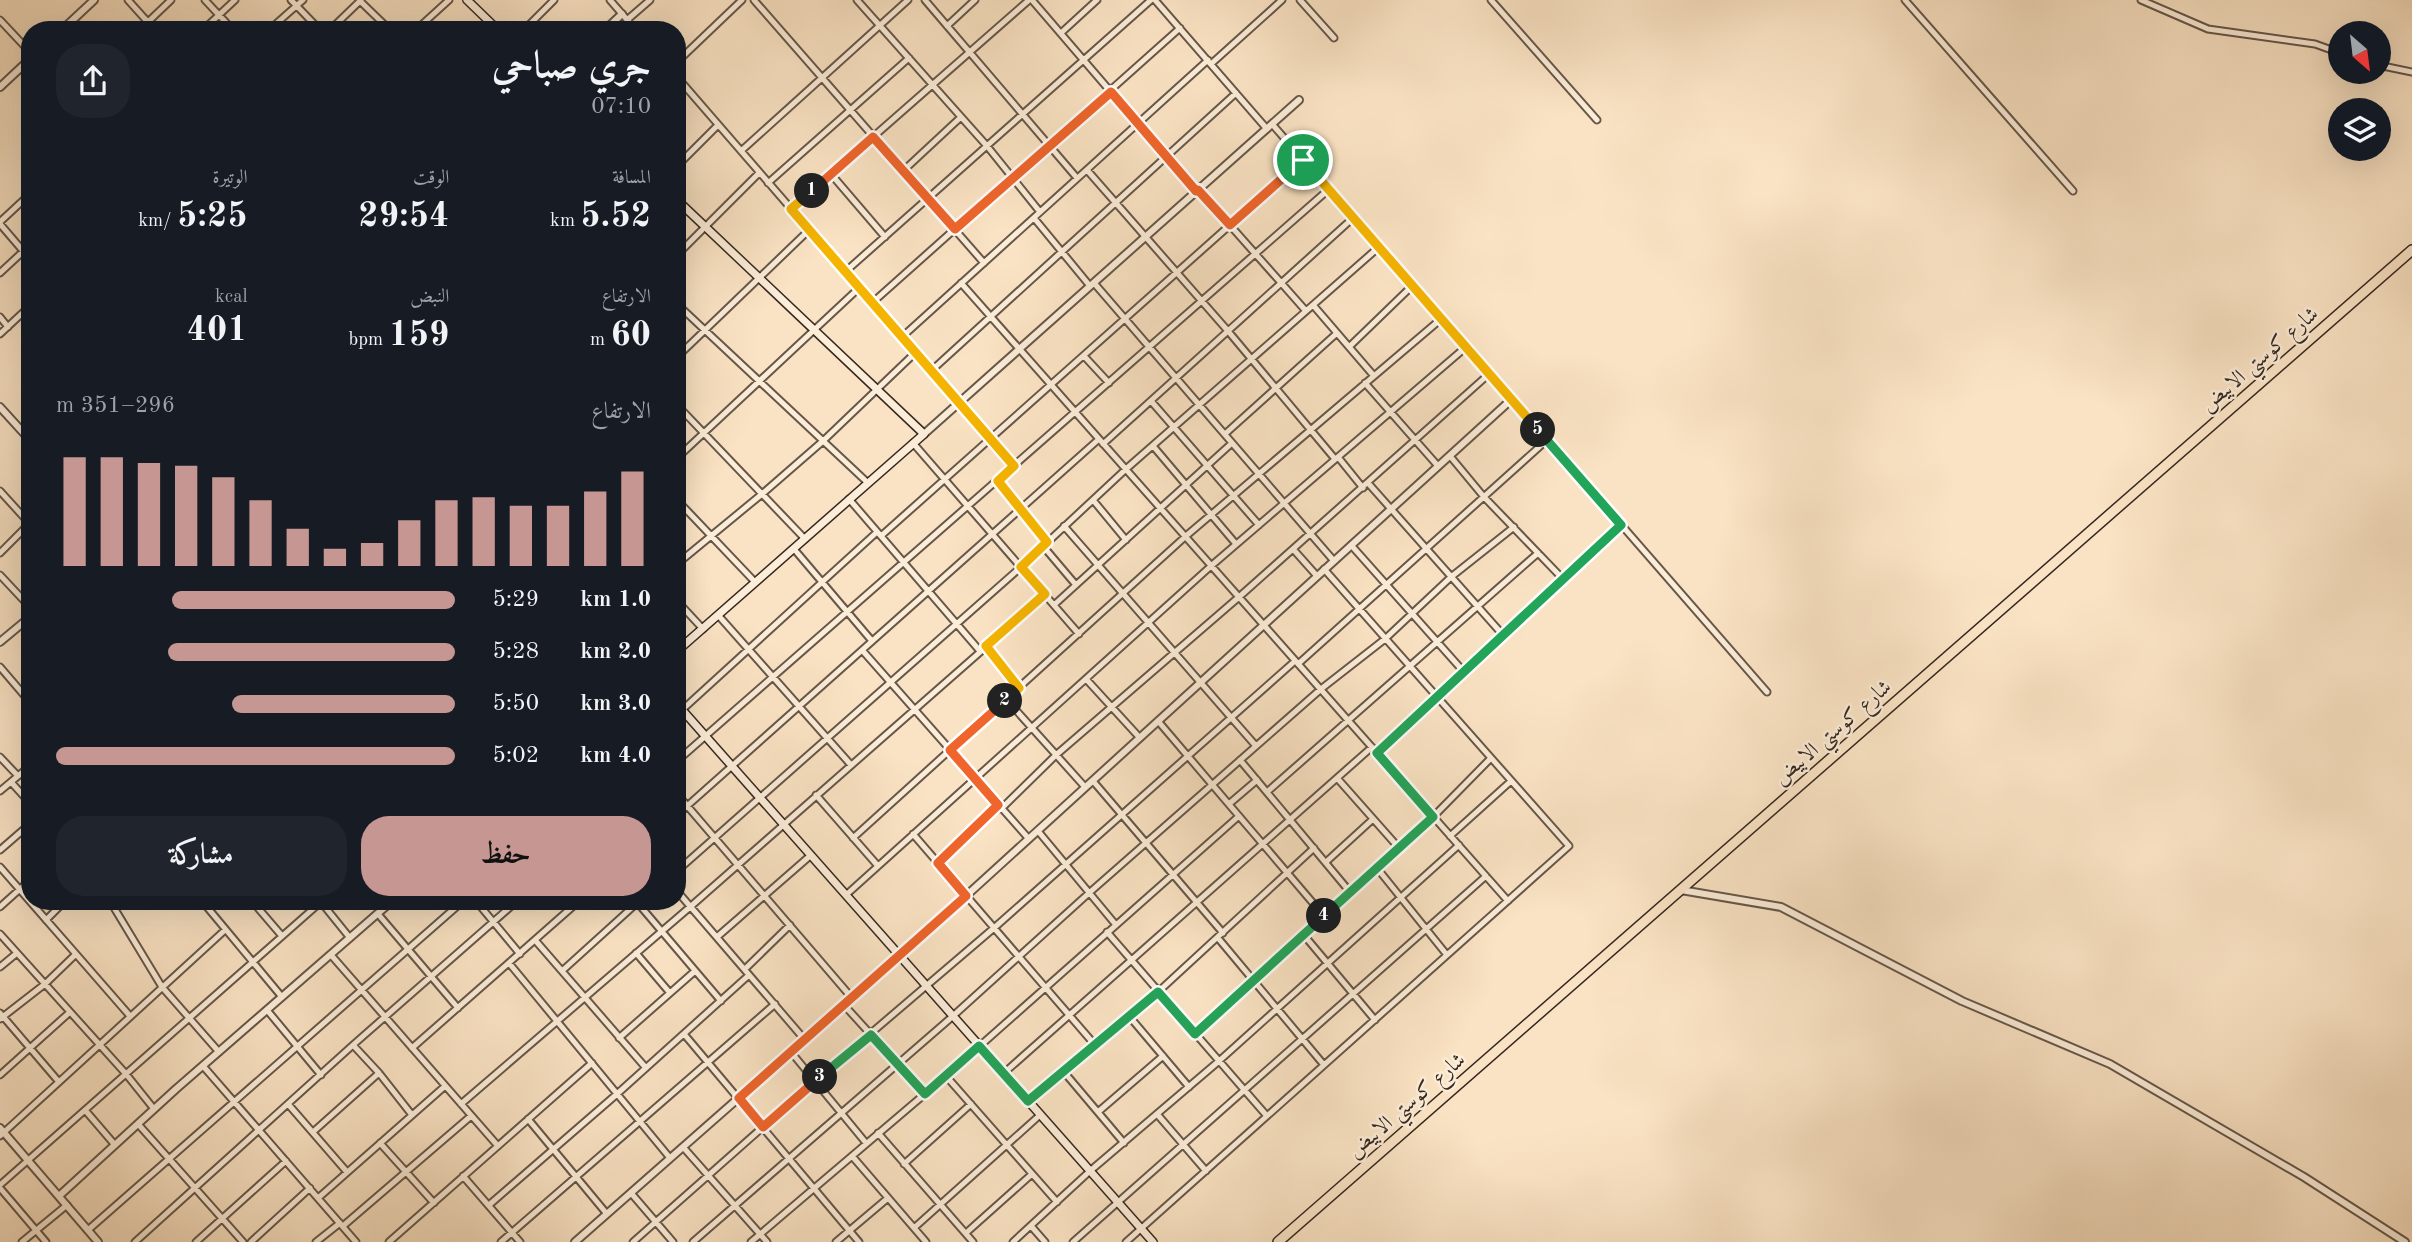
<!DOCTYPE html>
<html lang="ar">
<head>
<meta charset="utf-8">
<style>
	body { margin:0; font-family:"Old Standard TT",Amiri,serif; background:#20242c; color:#f1f3f6; direction:rtl; height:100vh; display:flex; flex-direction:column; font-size:26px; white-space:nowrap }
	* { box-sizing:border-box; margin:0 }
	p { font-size:23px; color:#9ea1a6 }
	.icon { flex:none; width:38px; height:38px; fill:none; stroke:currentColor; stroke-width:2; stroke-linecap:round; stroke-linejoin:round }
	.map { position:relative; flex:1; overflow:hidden; direction:ltr }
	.panel { position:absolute; left:21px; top:21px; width:665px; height:889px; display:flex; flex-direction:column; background:#171b24; border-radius:28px; box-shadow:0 7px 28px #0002; direction:rtl }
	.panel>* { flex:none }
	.needle { width:46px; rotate:152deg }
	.controls { position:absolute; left:2328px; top:21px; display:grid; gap:14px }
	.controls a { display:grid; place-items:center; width:63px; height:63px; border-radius:50%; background:#171b24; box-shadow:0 7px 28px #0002; font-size:35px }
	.pin { position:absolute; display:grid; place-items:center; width:60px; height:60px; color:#fff; margin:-30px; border:4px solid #fff; border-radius:50%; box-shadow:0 2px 7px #0007 }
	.km { position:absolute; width:35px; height:35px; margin:-18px; border-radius:50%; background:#222; color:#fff; font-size:19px; line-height:35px; text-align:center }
	.round { display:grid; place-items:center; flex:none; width:74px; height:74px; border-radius:28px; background:#20242c }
	.head { display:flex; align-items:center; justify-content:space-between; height:119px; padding:0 35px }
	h1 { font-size:38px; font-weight:600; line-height:52px }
	.metrics { display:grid; grid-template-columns:repeat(3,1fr); gap:10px; height:119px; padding:7px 35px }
	.metrics div { display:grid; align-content:center }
	.metrics b { font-size:35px; font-weight:600 }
	.metrics small { font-size:19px; font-weight:400 }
	.metrics p { font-size:19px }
	.chart { height:196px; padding:14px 35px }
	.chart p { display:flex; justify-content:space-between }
	.chart svg { width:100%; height:126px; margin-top:7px; stroke:#c59692; stroke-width:6 }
	.cta { display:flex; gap:14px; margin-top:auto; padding:14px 35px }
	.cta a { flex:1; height:80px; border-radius:28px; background:#c59692; color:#111; font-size:28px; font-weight:600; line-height:80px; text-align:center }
	.cta a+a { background:#20242c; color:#f1f3f6 }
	ul { padding:0 35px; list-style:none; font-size:23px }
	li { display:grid; grid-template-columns:112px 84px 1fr; align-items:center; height:52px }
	li i { height:18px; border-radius:9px; background:#c59692 }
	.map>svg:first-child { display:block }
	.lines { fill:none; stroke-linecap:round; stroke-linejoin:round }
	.minor-casing { stroke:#665749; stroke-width:9 }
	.tertiary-casing { stroke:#665749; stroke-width:10 }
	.secondary-casing { stroke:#352820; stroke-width:10 }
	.trunk-casing { stroke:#352820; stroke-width:12 }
	.minor { stroke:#fcedd9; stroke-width:5 }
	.tertiary { stroke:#fcedd9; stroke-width:6 }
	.secondary { stroke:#fcedd9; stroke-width:7 }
	.trunk { stroke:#fae3c4; stroke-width:9 }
	.split-1-casing { stroke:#fff; stroke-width:14 }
	.split-2-casing { stroke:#fff; stroke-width:14 }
	.split-3-casing { stroke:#fff; stroke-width:14 }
	.split-4-casing { stroke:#fff; stroke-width:14 }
	.split-5-casing { stroke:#fff; stroke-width:14 }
	.split-6-casing { stroke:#fff; stroke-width:14 }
	.split-1 { stroke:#f0652b; stroke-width:9 }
	.split-2 { stroke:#f5b400; stroke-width:9 }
	.split-3 { stroke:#f0652b; stroke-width:9 }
	.split-4 { stroke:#22a559; stroke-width:9 }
	.split-5 { stroke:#22a559; stroke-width:9 }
	.split-6 { stroke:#f5b400; stroke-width:9 }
	.labels { text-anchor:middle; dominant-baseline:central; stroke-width:5; stroke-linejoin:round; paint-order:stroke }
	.street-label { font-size:21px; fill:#352820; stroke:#fcedd9 }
</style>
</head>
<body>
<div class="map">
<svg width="2412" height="1242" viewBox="0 0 2412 1242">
	<rect width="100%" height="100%" fill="#fae3c4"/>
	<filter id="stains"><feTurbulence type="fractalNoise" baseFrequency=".00286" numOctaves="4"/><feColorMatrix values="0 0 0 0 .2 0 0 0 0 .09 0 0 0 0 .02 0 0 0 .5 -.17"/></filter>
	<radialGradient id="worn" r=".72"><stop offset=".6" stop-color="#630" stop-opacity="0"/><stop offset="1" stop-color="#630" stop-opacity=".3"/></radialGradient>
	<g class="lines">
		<!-- minor casing -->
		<g class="minor-casing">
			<path id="minor" d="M128 0 155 30
				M205 0 233 30
				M291 0 320 30
				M610 0 636 30
				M754 0 984 263
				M857 0 987 146 1040 212
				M925 0 1077 178
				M1032 0 1196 191
				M1155 0 1267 129
				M1300 0 1334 38
				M1491 0 1597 120
				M1905 0 2073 191
				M2141 0 2208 29 2315 44 2340 53
				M360 1 390 30
				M0 20 30 52
				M627 20 650 0
				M148 22 171 0
				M947 26 975 0
				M203 30 235 0
				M269 30 303 0
				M330 30 361 0
				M416 30 449 0
				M524 30 554 0
				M1061 33 1097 0
				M677 62 742 0
				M1211 64 1282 0
				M2378 65 2412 72
				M677 77 1014 466
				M1272 124 1767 692
				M741 151 908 0
				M677 166 718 125
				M1087 170 1228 331 1335 459
				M903 171 961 117
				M831 174 885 237
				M768 183 909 58
				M1198 189 1306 311
				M791 209 1029 0
				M1034 218 1090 286
				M0 222 30 194
				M0 224 30 259
				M677 255 759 173
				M845 272 1151 0
				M0 273 30 245
				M961 283 1508 901
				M1094 283 1334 561
				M872 303 1180 28
				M677 304 868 483
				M1313 305 1374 376
				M0 317 8 327
				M0 334 30 306
				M902 337 1208 60
				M1349 347 1412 286
				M1084 356 1109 383
				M677 357 809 230
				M931 371 1236 93
				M1365 383 1438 466
				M1151 401 1259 525
				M677 405 805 539
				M1225 434 1337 333
				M913 443 1079 634
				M1103 444 1353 218
				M1153 446 1236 544
				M1450 456 1484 497 1563 579
				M1338 457 1363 488
				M677 458 859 288
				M998 480 1047 542
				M1368 483 1503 635
				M0 491 30 524
				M849 499 980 651
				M677 500 755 582
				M1093 500 1126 540
				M1064 526 1256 746
				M881 536 1303 160
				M1351 545 1464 672
				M1043 546 1076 585
				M794 549 872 641
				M1293 549 1317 576
				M0 553 30 523
				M677 564 762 494 823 441 915 353
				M0 575 30 607
				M677 601 703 629
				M1054 605 1232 443
				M718 615 851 765
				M986 646 1019 688
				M862 650 1029 839
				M1298 664 1547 440
				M0 667 30 702
				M1086 679 1140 738
				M1006 699 1085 787
				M682 710 877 532
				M1158 721 1324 916
				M1377 753 1621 525
				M0 757 18 776
				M1240 760 1350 892
				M677 761 1328 190
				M1337 778 1399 848
				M1093 781 1223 933
				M11 782 30 803
				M0 791 30 766
				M1267 792 1538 553
				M677 794 852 998
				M816 795 878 866
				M1229 804 1257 780
				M1001 809 1056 755 1239 597 1489 374
				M677 815 1099 439
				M1038 831 1116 925
				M913 834 1095 1045
				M1450 836 1511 781
				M853 838 1186 536 1441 319
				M0 850 30 824
				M1326 862 1373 819
				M938 863 997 805
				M0 867 130 1016
				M1377 868 1447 955
				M677 871 1021 567 1126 469 1379 247
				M677 891 805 1040
				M846 895 1211 566 1466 347
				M110 901 162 987 219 1052
				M202 901 282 997
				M252 901 282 936
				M476 901 520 954
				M636 901 721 1001
				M321 902 350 938
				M0 907 30 880
				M378 914 458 1008
				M46 920 65 901
				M1107 932 1267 1116
				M0 934 126 1074 154 1109
				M1303 934 1375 1020
				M717 937 811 855
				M1218 938 1324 1065
				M535 940 646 1068
				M636 953 670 993
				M331 955 498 1146
				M509 963 670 1158
				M0 967 17 953
				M745 969 790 925
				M562 971 637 903
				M844 1005 925 1094
				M267 1010 321 1075
				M0 1013 59 1082
				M1129 1016 1189 1087
				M0 1019 45 984 76 954
				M684 1034 859 1242
				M1195 1034 1433 817 1491 758
				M619 1038 695 971
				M353 1045 379 1073 412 1115
				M412 1048 579 901
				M791 1052 866 1143
				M203 1066 356 1242
				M1064 1072 1124 1143
				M1004 1073 1372 747
				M0 1075 70 1012
				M946 1076 1057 1202
				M1028 1101 1158 992 1314 848
				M288 1104 347 1172
				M461 1104 690 907 1045 595
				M85 1110 115 1145
				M1098 1112 1163 1056
				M1157 1114 1206 1171
				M528 1119 607 1214
				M138 1124 243 1242
				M313 1132 379 1073
				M878 1133 973 1242
				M0 1136 225 930
				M380 1143 434 1203
				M683 1147 767 1242
				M852 1156 926 1242
				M904 1164 971 1104
				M463 1176 520 1242
				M0 1185 322 901
				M0 1188 46 1242
				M631 1193 673 1242
				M318 1198 445 1086
				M489 1205 617 1094 749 975
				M343 1226 471 1116
				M1031 1226 1045 1242
				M914 1228 1040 1115
				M88 1230 463 901
				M966 1233 1032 1174
				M22 1242 67 1205
				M135 1242 353 1045 517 901
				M196 1242 286 1161
				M251 1242 310 1188
				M316 1242 340 1223
				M389 1242 592 1063
				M501 1242 775 1004
				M633 1242 815 1081 994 928 1295 661
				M693 1242 953 1016 1089 893 1321 689 1385 639 1451 577 1514 527
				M751 1242 946 1076 1239 816
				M836 1242 888 1198
				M1013 1242 1090 1171 1219 1061 1459 845
				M1073 1242 1486 876
				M1126 1242 1569 846 1324 569"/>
		</g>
		<!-- tertiary casing -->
		<g class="tertiary-casing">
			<path id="tertiary" d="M62 30 94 0
				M605 30 622 14
				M0 87 30 59
				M0 407 30 440
				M924 434 1299 100
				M0 642 30 617
				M1681 890 1781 907 1962 1001 2110 1064 2304 1177 2405 1242
				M0 1128 98 1242
				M59 1196 176 1089 392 901
				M575 1242 900 956 1512 399"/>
		</g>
		<!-- secondary casing -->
		<g class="secondary-casing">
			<path id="secondary" d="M467 0 498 30
				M677 200 924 434 677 651
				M677 704 1153 1242"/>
		</g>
		<!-- trunk casing -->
		<g class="trunk-casing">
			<path id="trunk" d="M1278 1242 2412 250"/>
		</g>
		<!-- minor -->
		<use href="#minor" class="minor"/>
		<!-- tertiary -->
		<use href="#tertiary" class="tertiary"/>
		<!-- secondary -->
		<use href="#secondary" class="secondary"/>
		<!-- trunk -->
		<use href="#trunk" class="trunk"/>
	</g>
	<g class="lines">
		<!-- split-1 casing -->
		<g class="split-1-casing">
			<path id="split-1" d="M812 191 873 137 955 229 1111 92 1196 191 1198 190 1230 225 1303 160"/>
		</g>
		<!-- split-2 casing -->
		<g class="split-2-casing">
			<path id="split-2" d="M812 191 791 209 1014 466 998 481 1047 542 1021 567 1045 594 986 646 1019 688 1005 701"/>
		</g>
		<!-- split-3 casing -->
		<g class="split-3-casing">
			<path id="split-3" d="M820 1077 763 1127 739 1098 966 896 938 863 998 805 950 750 1005 701"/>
		</g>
		<!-- split-4 casing -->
		<g class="split-4-casing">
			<path id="split-4" d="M820 1077 871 1035 925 1094 979 1046 1028 1101 1158 992 1195 1034 1324 916"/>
		</g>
		<!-- split-5 casing -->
		<g class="split-5-casing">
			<path id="split-5" d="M1324 916 1433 817 1377 753 1621 525 1538 430"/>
		</g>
		<!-- split-6 casing -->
		<g class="split-6-casing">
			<path id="split-6" d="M1303 160 1538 430"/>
		</g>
		<!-- split-1 -->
		<use href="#split-1" class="split-1"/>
		<!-- split-2 -->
		<use href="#split-2" class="split-2"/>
		<!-- split-3 -->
		<use href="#split-3" class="split-3"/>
		<!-- split-4 -->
		<use href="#split-4" class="split-4"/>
		<!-- split-5 -->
		<use href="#split-5" class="split-5"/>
		<!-- split-6 -->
		<use href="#split-6" class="split-6"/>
	</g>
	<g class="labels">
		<!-- street labels -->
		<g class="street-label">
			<text transform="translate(2260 360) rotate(-41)">شارع كوستي الابيض</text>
			<text transform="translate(1833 733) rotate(-41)">شارع كوستي الابيض</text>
			<text transform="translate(1407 1106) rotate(-41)">شارع كوستي الابيض</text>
		</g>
	</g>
	<rect width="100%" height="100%" filter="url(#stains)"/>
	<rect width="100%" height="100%" fill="url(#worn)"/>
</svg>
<div class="controls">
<a><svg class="needle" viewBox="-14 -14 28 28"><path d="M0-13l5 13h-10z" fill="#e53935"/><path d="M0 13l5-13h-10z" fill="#9ea1a6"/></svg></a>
<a><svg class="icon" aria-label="layers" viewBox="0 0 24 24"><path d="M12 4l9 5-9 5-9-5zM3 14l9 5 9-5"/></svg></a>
</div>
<div class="pin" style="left:1303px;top:160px;background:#1e9e55"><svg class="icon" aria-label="arrive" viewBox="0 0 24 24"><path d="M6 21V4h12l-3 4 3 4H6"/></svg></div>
<b class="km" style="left:812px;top:191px">1</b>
<b class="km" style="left:1005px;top:701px">2</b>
<b class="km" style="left:820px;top:1077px">3</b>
<b class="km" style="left:1324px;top:916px">4</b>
<b class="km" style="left:1538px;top:430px">5</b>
<section class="panel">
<div class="head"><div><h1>جري صباحي</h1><p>07:10</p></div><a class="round"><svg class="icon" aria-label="share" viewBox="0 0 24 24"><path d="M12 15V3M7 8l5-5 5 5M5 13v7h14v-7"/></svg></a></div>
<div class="metrics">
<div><p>المسافة</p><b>5.52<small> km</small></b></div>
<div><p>الوقت</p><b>29:54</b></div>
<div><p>الوتيرة</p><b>5:25<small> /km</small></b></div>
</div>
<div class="metrics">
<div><p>الارتفاع</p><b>60<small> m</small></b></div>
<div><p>النبض</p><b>159<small> bpm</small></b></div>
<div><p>kcal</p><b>401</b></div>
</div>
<div class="chart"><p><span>الارتفاع</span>296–351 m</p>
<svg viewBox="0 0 160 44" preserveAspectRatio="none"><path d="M5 44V6M15 44V6M25 44V8M35 44V9M45 44V13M55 44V21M65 44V31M75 44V38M85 44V36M95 44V28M105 44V21M115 44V20M125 44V23M135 44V23M145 44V18M155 44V11"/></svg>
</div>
<ul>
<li><b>1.0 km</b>5:29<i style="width:71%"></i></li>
<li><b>2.0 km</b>5:28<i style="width:72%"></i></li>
<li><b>3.0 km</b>5:50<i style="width:56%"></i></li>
<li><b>4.0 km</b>5:02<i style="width:100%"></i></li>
</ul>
<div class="cta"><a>حفظ</a><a>مشاركة</a></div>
</section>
</div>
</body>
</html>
